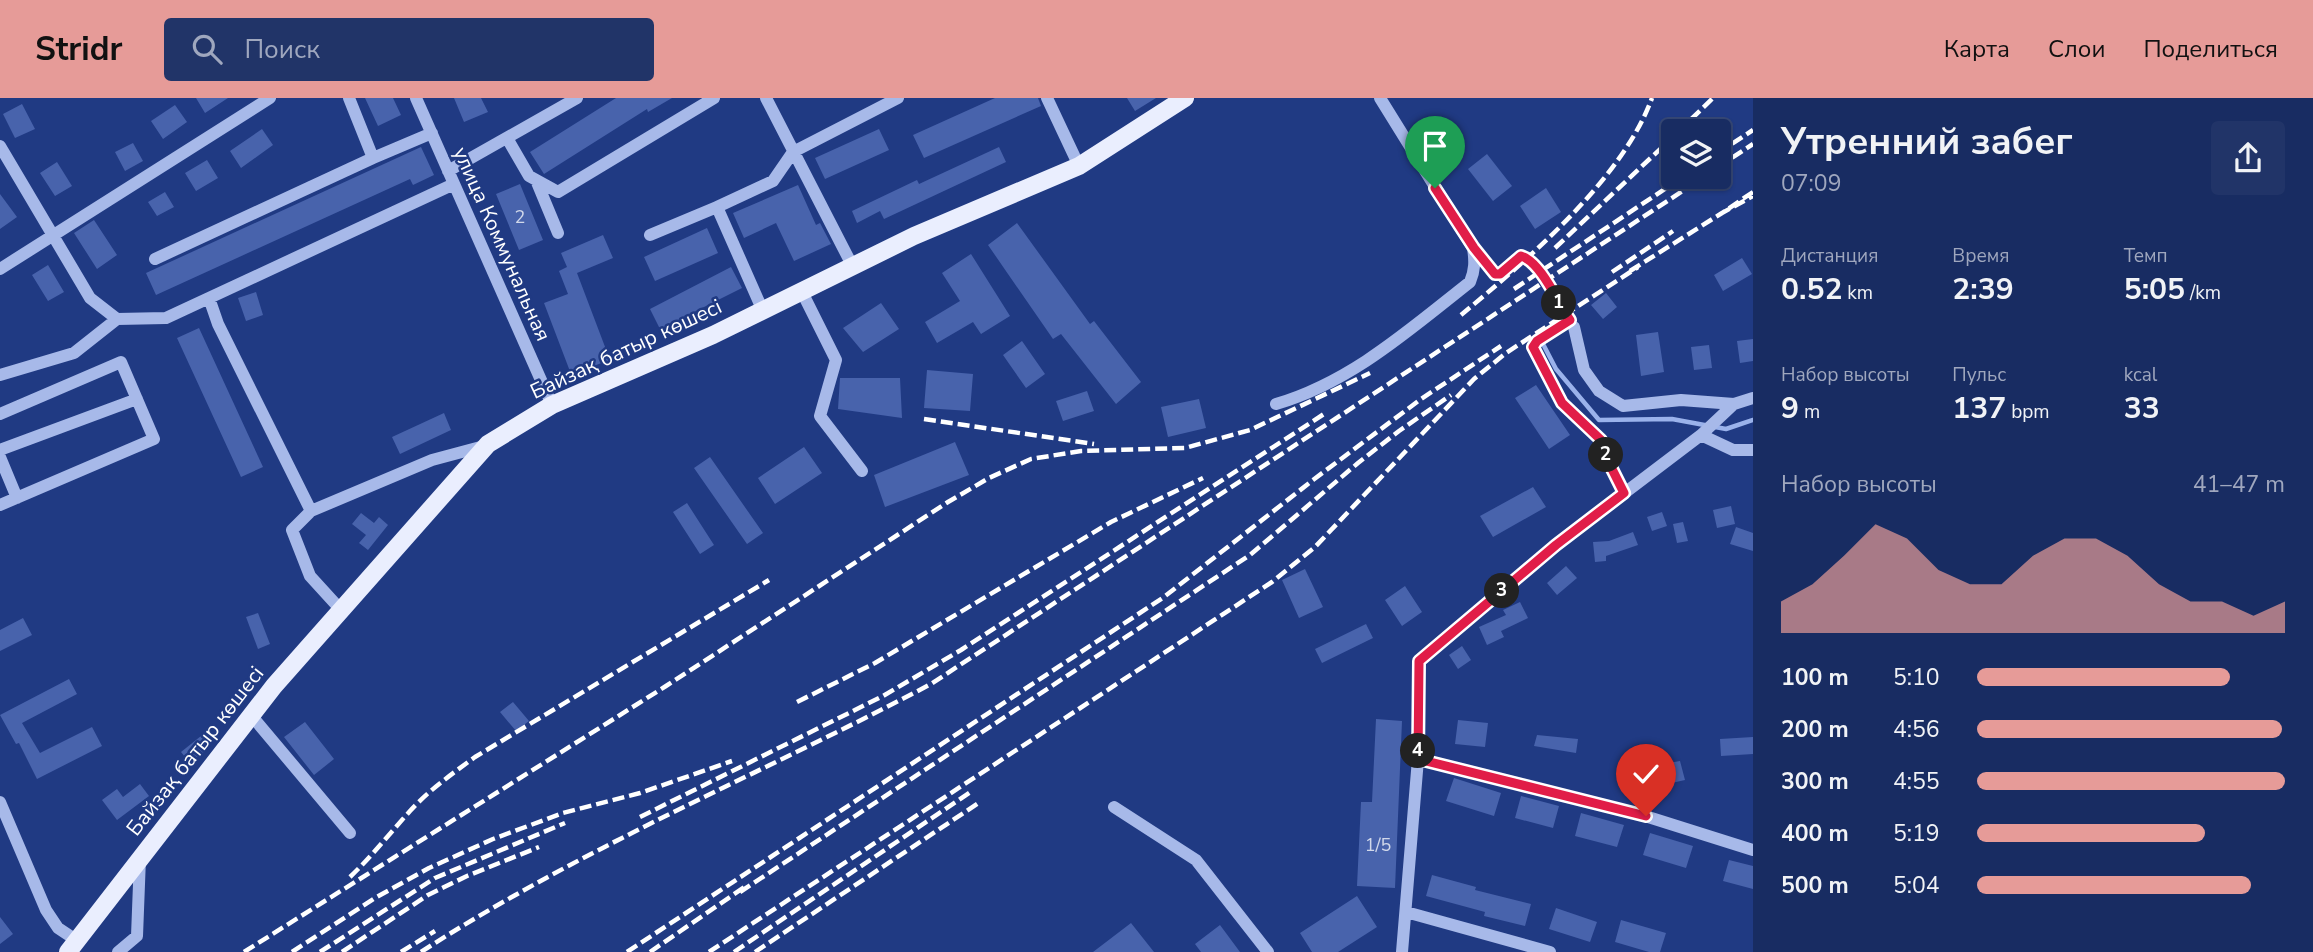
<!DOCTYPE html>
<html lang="ru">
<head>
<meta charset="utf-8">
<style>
	body { margin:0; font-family:"Nunito Sans",sans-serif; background:#213468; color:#f1f3f6; height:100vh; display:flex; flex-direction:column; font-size:26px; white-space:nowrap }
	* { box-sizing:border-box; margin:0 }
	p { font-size:23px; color:#9fa7be }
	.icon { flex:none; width:38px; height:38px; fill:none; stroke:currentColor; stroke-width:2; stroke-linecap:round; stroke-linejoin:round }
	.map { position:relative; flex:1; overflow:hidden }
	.side { display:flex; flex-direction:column; background:#182c62; width:560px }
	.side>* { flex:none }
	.fabs { position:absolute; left:1661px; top:21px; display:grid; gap:14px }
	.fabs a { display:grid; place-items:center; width:70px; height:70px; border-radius:7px; background:#182c62; box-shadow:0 2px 5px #0004,0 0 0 2px #364877; font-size:35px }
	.pin { position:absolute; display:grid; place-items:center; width:60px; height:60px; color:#fff; margin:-72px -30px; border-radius:50% 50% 50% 0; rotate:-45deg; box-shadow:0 0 7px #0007 }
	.pin .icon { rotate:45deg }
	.km { position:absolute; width:35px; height:35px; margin:-18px; border-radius:50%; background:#222; color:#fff; font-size:19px; line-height:35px; text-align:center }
	.round { display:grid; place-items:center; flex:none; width:74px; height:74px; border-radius:7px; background:#213468 }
	.overview { display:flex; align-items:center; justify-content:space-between; height:119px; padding:0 28px }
	h1 { font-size:38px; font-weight:700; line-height:52px }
	.stats { display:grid; grid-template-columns:repeat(3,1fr); gap:10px; height:119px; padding:7px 28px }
	.stats div { display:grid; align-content:center }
	.stats b { font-size:30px; font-weight:700 }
	.stats small { font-size:19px; font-weight:400 }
	.stats p { font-size:19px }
	.chart { height:196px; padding:14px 28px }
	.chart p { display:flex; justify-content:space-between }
	.chart svg { width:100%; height:126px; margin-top:7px; fill:#e69b98; opacity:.7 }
	ul { padding:0 28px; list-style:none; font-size:23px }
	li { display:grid; grid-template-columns:112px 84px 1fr; align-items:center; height:52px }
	li i { height:18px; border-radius:9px; background:#e69b98 }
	header { display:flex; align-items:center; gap:42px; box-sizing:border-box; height:98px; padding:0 35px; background:#e69b98; color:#111 }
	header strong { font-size:33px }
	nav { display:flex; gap:38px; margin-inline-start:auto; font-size:24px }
	.search { width:490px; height:63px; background:#213468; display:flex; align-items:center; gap:18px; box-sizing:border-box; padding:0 24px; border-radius:7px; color:#9fa7be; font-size:26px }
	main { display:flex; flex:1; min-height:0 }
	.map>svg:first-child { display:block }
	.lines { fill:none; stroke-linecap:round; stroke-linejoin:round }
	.stream { stroke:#9ab2eb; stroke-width:4.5 }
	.building { fill:#4863ac }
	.path { stroke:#a7b9e9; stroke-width:2.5; stroke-dasharray:3.5 5; stroke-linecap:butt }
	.minor { stroke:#a7b9e9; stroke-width:12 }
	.major { stroke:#eaeefe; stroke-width:18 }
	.rail { stroke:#fff; stroke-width:4.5; stroke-dasharray:12 5; stroke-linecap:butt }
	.route-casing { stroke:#fff; stroke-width:14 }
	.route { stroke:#e11d48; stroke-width:9 }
	.labels { text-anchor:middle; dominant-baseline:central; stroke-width:5; stroke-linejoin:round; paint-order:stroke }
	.number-label { font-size:18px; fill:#d1d8ea }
	.street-label { font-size:21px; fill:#fff; stroke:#203a83 }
</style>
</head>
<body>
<header>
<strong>Stridr</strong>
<div class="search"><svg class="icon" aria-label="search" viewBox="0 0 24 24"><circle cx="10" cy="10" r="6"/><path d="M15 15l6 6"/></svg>Поиск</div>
<nav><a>Карта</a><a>Слои</a><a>Поделиться</a></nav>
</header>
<main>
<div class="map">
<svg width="1753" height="854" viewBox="0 0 1753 854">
	<rect width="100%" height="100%" fill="#203a83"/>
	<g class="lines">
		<!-- stream -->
		<path class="stream" d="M1543 246 1556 271 1599 322 1672 321 1726 331 1753 322"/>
	</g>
	<!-- building -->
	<path class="building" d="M196 0H228L205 15Z
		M365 0H393L401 17 378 28Z
		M454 0H481L488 14 464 24Z
		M616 0H672L648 14 647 11 544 76 530 54Z
		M995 0H1038L1041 8 924 60 913 37Z
		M1127 0H1156L1135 13Z
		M22 6 35 31 15 40 3 16Z
		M175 7 187 24 163 41 151 23Z
		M262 31 273 47 241 70 230 53Z
		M879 31 889 52 825 81 815 60Z
		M133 45 143 63 125 73 115 54Z
		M421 49 434 77 413 87 410 81 156 197 146 175Z
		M999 49 1006 64 884 121 880 113 857 125 852 113 917 82 919 86Z
		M1487 56 1512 88 1493 103 1468 71Z
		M207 62 218 80 196 93 185 75Z
		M57 64 72 88 55 98 40 75Z
		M520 86 543 142 519 152 496 96Z
		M798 87 816 127 820 125 831 146 794 163 776 125 744 140 733 115Z
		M1546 90 1561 114 1535 131 1520 108Z
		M165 94 174 109 157 118 148 104Z
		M0 96 17 119 0 131Z
		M94 122 117 157 97 171 74 135Z
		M1017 125 1090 226 1094 223 1141 284 1116 306 1061 236 1053 241 988 147Z
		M707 130 718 155 655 183 644 159Z
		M603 137 613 160 577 175 610 262 571 276 544 205 568 196 559 173 567 169 561 155Z
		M971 156 1010 218 981 236 973 224 937 245 925 224 960 203 942 175Z
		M1742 160 1752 176 1723 193 1714 177Z
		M48 167 64 194 48 203 32 177Z
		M731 169 742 190 660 231 650 211Z
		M256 194 263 217 246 223 238 200Z
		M1606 195 1617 209 1603 221 1591 207Z
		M881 205 899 231 863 254 843 230Z
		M199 230 263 369 241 379 177 240Z
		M1658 234 1664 274 1641 278 1636 237Z
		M1753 241V263L1740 265 1737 243Z
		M1022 243 1045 276 1026 290 1003 257Z
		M1709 247 1712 270 1694 272 1691 249Z
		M927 272 973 276 970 313 924 310Z
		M840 280H900L902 320 838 311Z
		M1536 287 1570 337 1549 351 1515 300Z
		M1087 293 1094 313 1063 323 1056 303Z
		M1199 301 1206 330 1168 339 1161 309Z
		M444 315 451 332 400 356 392 339Z
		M955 344 969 377 885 409 874 377Z
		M804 349 822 375 775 406 758 380Z
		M710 359 763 435 747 446 694 370Z
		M1533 389 1546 409 1493 439 1480 418Z
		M687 405 714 447 700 456 673 414Z
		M1731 408 1735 426 1717 430 1713 412Z
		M1662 414 1667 428 1652 433 1647 419Z
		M361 415 374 425 379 419 388 427 368 452 359 445 366 437 352 426Z
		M1683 424 1688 443 1677 445 1673 426Z
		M1736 429 1753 435V453L1730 446Z
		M1633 434 1638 447 1606 458V463L1595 464 1593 444 1609 443Z
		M1566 468 1577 480 1557 497 1547 485Z
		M1305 471 1323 509 1299 520 1282 482Z
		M1405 488 1422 514 1402 528 1385 502Z
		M1520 504 1528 520 1501 533 1504 539 1487 547 1479 529 1506 517 1503 512Z
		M258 515 270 546 258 551 246 519Z
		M23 520 32 537 0 553V532Z
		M1366 526 1373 540 1322 565 1315 551Z
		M1462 548 1471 562 1458 571 1449 557Z
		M69 581 77 596 22 625 40 655 92 629 102 648 37 681 19 645 16 646 0 617Z
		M513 604 529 623 516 633 500 614Z
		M1376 621 1402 623 1395 790 1357 788 1361 704H1372Z
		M1458 622 1488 625 1485 649 1455 646Z
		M305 624 334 661 314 677 284 639Z
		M1537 637 1578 641 1576 655 1534 648Z
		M201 638 210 649 190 665 181 654Z
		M1753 639V656L1721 658 1720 641Z
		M1621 663 1639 665 1637 679 1619 676Z
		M1680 663 1685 682 1667 686 1663 666Z
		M1454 680 1501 695 1494 718 1446 703Z
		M140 686 149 698 117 722 102 702 117 691 123 699Z
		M1521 698 1559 708 1553 730 1515 720Z
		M1581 715 1624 727 1617 749 1575 738Z
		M1650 735 1693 748 1686 770 1643 757Z
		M1729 762 1753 768V791L1723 783Z
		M1432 777 1476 789 1475 792 1531 806 1525 828 1484 818 1485 814 1426 798Z
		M1357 798 1377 829 1338 854H1312L1300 835Z
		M1556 810 1597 824 1590 844 1549 831Z
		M0 819 13 836 0 846Z
		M1621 822 1666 835 1660 854H1649L1615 844Z
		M1131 825 1154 854H1093Z
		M1220 827 1240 854H1201L1195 846Z"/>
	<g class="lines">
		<!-- path -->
		<path class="path" d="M1487 166 1495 176H1500L1521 158C1539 164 1558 202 1567 218
			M1561 228 1537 243 1533 249 1562 305 1601 342 1608 363 1618 383"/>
		<!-- minor -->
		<path class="minor" d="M416 0 552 307
			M766 0 853 169
			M1047 0 1079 68
			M507 40 529 78 558 94 714 0
			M0 48 90 200 117 221 166 220 454 86
			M373 60 432 35
			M448 73 577 0
			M536 82 558 135
			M717 109 773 83 793 54 898 0
			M650 137 717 109 763 213
			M155 161 373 60 349 0
			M0 171 270 0
			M802 194 836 262 820 318 862 373
			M209 200 218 226 311 413 432 362 488 347
			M1574 229 1584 272 1599 293 1623 308 1681 302 1734 306 1753 300
			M0 277 74 255 117 221
			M1276 306C1351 284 1409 232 1470 184 1475 172 1475 163 1473 150L1380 0
			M0 316 121 264 154 341 0 407
			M1701 337 1733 352H1753
			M0 352 137 301
			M0 359 17 400
			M311 413 292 432 310 478 341 512
			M251 617 350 735
			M1418 661 1645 718 1753 752
			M0 704 46 812 58 830 76 842
			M1114 709 1196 762 1268 854
			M1406 814 1550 854
			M118 854 137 838 140 760
			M1402 854 1418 661 1419 563 1556 447 1701 337 1734 306"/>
		<!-- major -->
		<path class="major" d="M68 854 274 588 488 346 552 307 713 237 914 138 1079 68 1185 0"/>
		<!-- rail -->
		<path class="rail" d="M1679 33 1713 0
			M1718 55 1753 32
			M1718 69 1753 46
			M1753 94 1722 115 1753 98
			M1555 150 1673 39
			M1630 173 1722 115
			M1612 174 1673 133
			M1514 191 1683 79
			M1461 217C1527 162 1622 82 1652 0
			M924 321 1094 346
			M797 604 875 565 1111 424 1203 380
			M640 719 883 598 961 552 1327 314
			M350 779C372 758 390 735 410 713 429 692 452 676 475 659L769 482
			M740 794 1250 457 1358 365 1399 333 1451 297
			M244 854 666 588 948 404 989 380 1031 361 1081 353 1185 350 1250 332 1370 275
			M292 854 375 800 429 770 493 741 563 715 640 695 732 663
			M320 854 435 780 565 725
			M342 854 428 797 467 778 539 749
			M401 854 435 833
			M421 854C583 749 761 676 931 586L1704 79
			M627 854 1164 499 1313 382 1421 301 1501 248
			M650 854 746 788
			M709 854 1272 484 1315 449 1474 281 1506 255 1638 169
			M734 854 972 693
			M755 854 980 704"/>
	</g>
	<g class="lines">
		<!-- route casing -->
		<g class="route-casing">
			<path id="route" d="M1435 90 1474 150 1495 176H1500L1521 158C1541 164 1558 205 1570 222L1537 243 1533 249 1562 305 1601 342 1608 363 1624 395 1556 447 1419 563 1418 661 1646 718"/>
		</g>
		<!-- route -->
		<use href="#route" class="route"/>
	</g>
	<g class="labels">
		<!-- number labels -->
		<g class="number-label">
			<text x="520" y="119">2</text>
			<text x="1378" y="747">1/5</text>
		</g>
		<!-- street labels -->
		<g class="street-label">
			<text transform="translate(502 146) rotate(66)">улица Коммунальная</text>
			<text transform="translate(626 251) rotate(-25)">Байзақ батыр көшесі</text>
			<text transform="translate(195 653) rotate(-52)">Байзақ батыр көшесі</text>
		</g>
	</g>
</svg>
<div class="fabs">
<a><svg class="icon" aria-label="layers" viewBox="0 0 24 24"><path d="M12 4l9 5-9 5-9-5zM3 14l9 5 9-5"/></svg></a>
</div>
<div class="pin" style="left:1435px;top:90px;background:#1e9e55"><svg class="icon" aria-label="arrive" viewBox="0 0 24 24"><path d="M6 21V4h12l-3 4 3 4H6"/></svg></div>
<div class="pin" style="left:1646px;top:718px;background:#d93025"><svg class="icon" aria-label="check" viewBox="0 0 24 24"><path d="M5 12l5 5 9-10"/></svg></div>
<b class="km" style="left:1559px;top:205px">1</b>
<b class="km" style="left:1606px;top:357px">2</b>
<b class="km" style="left:1502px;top:493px">3</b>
<b class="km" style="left:1418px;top:653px">4</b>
</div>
<section class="side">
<div class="overview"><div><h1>Утренний забег</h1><p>07:09</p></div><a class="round"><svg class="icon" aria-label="share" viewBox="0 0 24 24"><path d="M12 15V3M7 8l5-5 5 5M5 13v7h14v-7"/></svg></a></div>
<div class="stats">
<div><p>Дистанция</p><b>0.52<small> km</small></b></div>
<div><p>Время</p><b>2:39</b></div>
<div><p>Темп</p><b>5:05<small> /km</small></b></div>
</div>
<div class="stats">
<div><p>Набор высоты</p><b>9<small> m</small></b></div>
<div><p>Пульс</p><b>137<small> bpm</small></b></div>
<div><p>kcal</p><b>33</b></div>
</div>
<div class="chart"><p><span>Набор высоты</span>41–47 m</p>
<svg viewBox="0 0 160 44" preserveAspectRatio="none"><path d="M0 44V33L10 27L20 17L30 6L40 11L50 22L60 27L70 27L80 17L90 11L100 11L110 17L120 27L130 33L140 33L150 38L160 33V44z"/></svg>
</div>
<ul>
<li><b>100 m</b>5:10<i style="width:82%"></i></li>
<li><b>200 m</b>4:56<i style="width:99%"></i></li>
<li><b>300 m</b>4:55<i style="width:100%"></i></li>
<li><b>400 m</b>5:19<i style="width:74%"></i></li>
<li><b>500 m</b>5:04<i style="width:89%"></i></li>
</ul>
</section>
</main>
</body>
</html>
